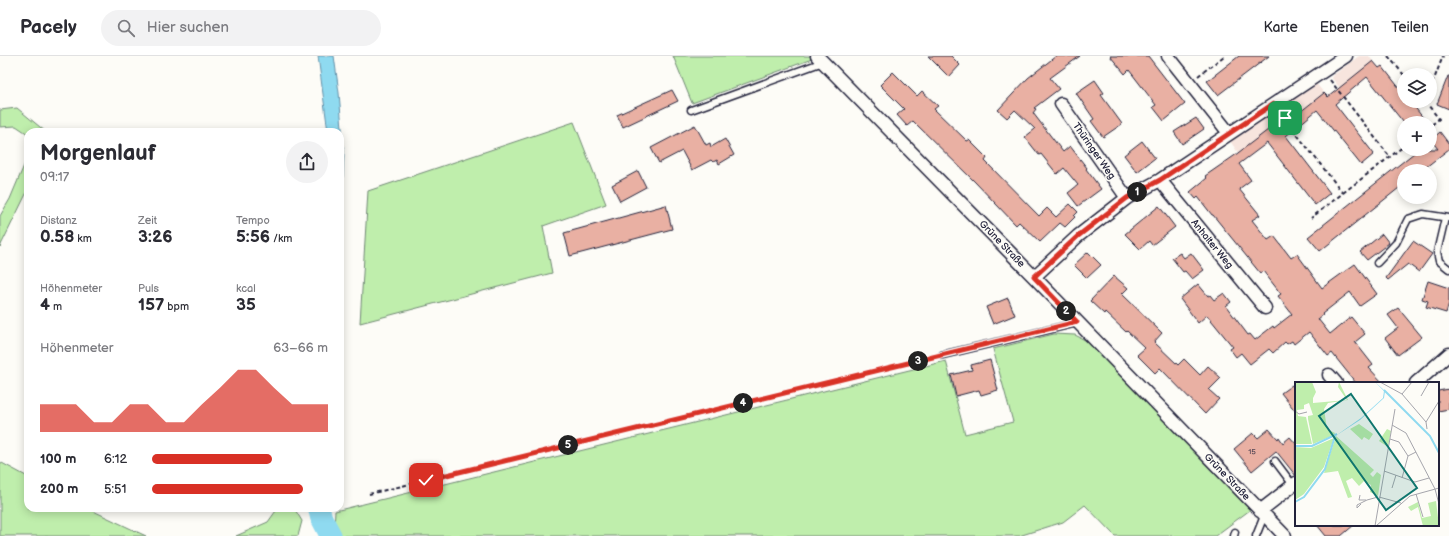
<!DOCTYPE html>
<html lang="de">
<head>
<meta charset="utf-8">
<style>
	body { margin:0; font-family:"Balsamiq Sans",sans-serif; background:#f2f2f3; color:#2b2b33; height:100vh; display:flex; flex-direction:column; font-size:15px; white-space:nowrap }
	* { box-sizing:border-box; margin:0 }
	p { font-size:13px; color:#7c7c81 }
	.icon { flex:none; width:22px; height:22px; fill:none; stroke:currentColor; stroke-width:2; stroke-linecap:round; stroke-linejoin:round }
	.map { position:relative; flex:1; overflow:hidden }
	.drawer { position:absolute; left:24px; top:72px; width:320px; height:384px; display:flex; flex-direction:column; background:#fff; border-radius:12px; box-shadow:0 2px 10px #0003 }
	.drawer>* { flex:none }
	.fabs { position:absolute; left:1397px; top:12px; display:grid; gap:8px }
	.fabs a { display:grid; place-items:center; width:40px; height:40px; border-radius:50%; background:#fff; box-shadow:0 2px 10px #0003; font-size:20px }
	.pin { position:absolute; display:grid; place-items:center; width:34px; height:34px; color:#fff; margin:-17px; border-radius:8px; box-shadow:0 2px 6px #0006 }
	.km { position:absolute; width:20px; height:20px; margin:-10px; border-radius:50%; background:#222; color:#fff; font-size:11px; line-height:20px; text-align:center }
	.round { display:grid; place-items:center; flex:none; width:42px; height:42px; border-radius:21px; background:#f2f2f3 }
	.summary { display:flex; align-items:center; justify-content:space-between; height:68px; padding:0 16px }
	h1 { font-size:22px; font-weight:700; line-height:30px }
	.metrics { display:grid; grid-template-columns:repeat(3,1fr); gap:6px; height:68px; padding:4px 16px }
	.metrics div { display:grid; align-content:center }
	.metrics b { font-size:17px; font-weight:700 }
	.metrics small { font-size:11px; font-weight:400 }
	.metrics p { font-size:11px }
	.chart { height:112px; padding:8px 16px }
	.chart p { display:flex; justify-content:space-between }
	.chart svg { width:100%; height:72px; margin-top:4px; fill:#d93025; opacity:.7 }
	ul { padding:0 16px; list-style:none; font-size:13px }
	li { display:grid; grid-template-columns:64px 48px 1fr; align-items:center; height:30px }
	li i { height:10px; border-radius:5px; background:#d93025 }
	header { display:flex; align-items:center; gap:24px; box-sizing:border-box; height:56px; padding:0 20px; background:#fff; border-bottom:1px solid #e1e1e2 }
	header strong { font-size:19px }
	nav { display:flex; gap:22px; margin-inline-start:auto; font-size:14px }
	.search { width:280px; height:36px; background:#f2f2f3; display:flex; align-items:center; gap:10px; box-sizing:border-box; padding:0 14px; border-radius:22px; color:#7c7c81; font-size:15px }
	.map>svg:first-child { display:block }
	.built { fill:#f7e5de }
	.green { fill:#bfeeac; stroke:#708874 }
	.water { fill:#8fdaf0; stroke:#6390a8 }
	.lines { fill:none; stroke-linecap:round; stroke-linejoin:round }
	.river { stroke:#8fdaf0; stroke-width:22 }
	.building { fill:#e9b0a3; stroke:#22223b }
	.lane-casing { stroke:#22223b; stroke-width:9 }
	.street-casing { stroke:#22223b; stroke-width:15 }
	.path { stroke:#22223b; stroke-width:2; stroke-dasharray:4 3; stroke-linecap:butt }
	.lane { stroke:#fdfcf7; stroke-width:6 }
	.street { stroke:#fdfcf7; stroke-width:12 }
	.route-casing { stroke:#fff; stroke-width:8 }
	.route { stroke:#d93025; stroke-width:5 }
	.labels { text-anchor:middle; dominant-baseline:central; stroke-width:3; stroke-linejoin:round; paint-order:stroke }
	.number-label { font-size:8px; fill:#544655 }
	.street-label { font-size:10px; fill:#22223b; stroke:#fdfcf7 }
	.inset-river { fill:none; stroke:#8fdaf0; stroke-width:2 }
	.inset-road { fill:none; stroke:#a5a5ac; stroke-width:1 }
	.view { fill:#0f766e; fill-opacity:0.15; stroke:#0f766e; stroke-width:2 }
	.inset-edge { fill:none; stroke:#22223b; stroke-width:2 }
</style>
</head>
<body>
<header>
<strong>Pacely</strong>
<div class="search"><svg class="icon" aria-label="search" viewBox="0 0 24 24"><circle cx="10" cy="10" r="6"/><path d="M15 15l6 6"/></svg>Hier suchen</div>
<nav><a>Karte</a><a>Ebenen</a><a>Teilen</a></nav>
</header>
<div class="map">
<svg width="1449" height="480" viewBox="0 0 1449 480">
	<rect width="100%" height="100%" fill="#fdfcf7"/>
	<filter id="ink" filterUnits="userSpaceOnUse"><feTurbulence type="fractalNoise" baseFrequency=".025" numOctaves="2"/><feDisplacementMap in="SourceGraphic" scale="8" xChannelSelector="R" yChannelSelector="G"/><feConvolveMatrix kernelMatrix="1 2 1 2 8 2 1 2 1" color-interpolation-filters="sRGB"/></filter>
	<g filter="url(#ink)">
		<!-- built -->
		<path class="built" d="M1359 0H1369L1378 12 1345 39 1331 21Z
			M1315 26 1324 37 1290 64 1281 53Z
			M1275 55 1288 71 1243 104 1230 85Z"/>
		<!-- green -->
		<path class="green" d="M673 0H810L812 3 692 47Z
			M17 52 46 76H28V78L16 70 0 71V54Z
			M574 66 606 148 543 170 552 217 360 267 368 135Z
			M28 100V134L0 191V160L10 143Z
			M1054 278 1075 279 1087 285 1250 454 1215 480H1115L1085 449 1063 466 1019 480H341L334 472 335 455 946 305 965 378 1013 366 993 293Z
			M0 406 28 421V452H87L146 480H0Z
			M278 452H294L302 465 298 480H236L268 466Z"/>
		<!-- water -->
		<path class="water" d="M318 0H334L339 37 344 95 340 191V76H328Z
			M313 452H324L328 475 315 463Z"/>
		<g class="lines">
			<!-- river -->
			<path class="river" d="M319 452 321 461 331 480"/>
		</g>
		<!-- building -->
		<path class="building" d="M928 0H951L960 9 949 21Z
			M1056 0H1080L1050 22 1059 33 1034 52 1036 53 1033 57 1063 96 1070 90 1087 112 1086 113 1101 133 1078 150 1068 137 1078 129 1064 112 1057 118 1041 98 1039 99 1025 81 1035 73 1015 54 1007 62 998 54 1028 22Z
			M1110 0H1148L1185 48 1164 65 1153 51 1156 49 1129 14 1125 18Z
			M1239 0H1269L1218 39 1207 25Z
			M1373 5 1379 12 1382 10 1404 38V45H1410L1427 67H1404L1367 21 1335 48 1374 98 1361 109 1317 54 1286 80 1330 137 1315 149 1267 87 1239 108 1251 124 1239 133 1260 159 1252 164 1268 184 1274 180 1291 202 1297 198 1322 232 1355 208 1377 238 1360 250 1350 236 1322 258 1323 259 1318 263 1330 278 1351 261 1365 278 1355 286 1373 309 1369 312 1383 327H1356L1332 297 1328 300 1309 276 1294 288 1292 285 1287 288 1285 286 1273 297 1269 293 1250 308 1241 297 1236 301 1230 293 1233 291 1207 259 1198 267 1180 243 1198 228 1208 240 1210 239 1214 244 1224 237 1231 246 1226 250 1248 279 1250 278 1255 284 1273 270 1274 272 1292 258 1278 240 1281 238 1263 215 1260 217 1213 159H1212L1198 141 1196 143 1190 136 1207 122 1205 120 1234 100 1281 64 1285 68 1324 37 1328 41Z
			M893 16 917 40 922 35 938 50 934 53 967 85 969 84 987 102 985 105 1039 160 1047 152 1056 161 1070 148 1078 156 1074 160 1075 161 1065 171 1060 167 1040 186 1019 166 1016 169 975 126 913 65 907 70 897 59 904 53 880 29Z
			M1448 20H1449V53L1437 48Z
			M1095 24 1104 37 1101 39 1122 68 1103 81 1091 65 1094 63 1076 37Z
			M672 34 678 45 623 71 617 59Z
			M1196 62 1204 73 1182 88 1174 76Z
			M695 69 706 89 710 87 711 91 725 83 734 99 719 108 717 104 713 106 711 104 692 114 682 95 659 107 651 92Z
			M1440 76 1449 88V93L1421 115H1404V128L1320 195 1308 181 1419 93H1438L1431 84Z
			M1142 85 1155 102 1137 116 1124 99Z
			M638 115 646 131 620 145 612 129Z
			M666 149 672 173 570 200 564 177Z
			M1159 150 1175 171 1152 189 1149 185 1140 193 1125 178Z
			M1382 178 1389 187 1367 204 1360 196Z
			M1413 185 1432 198 1419 216 1408 208 1388 224 1386 222Z
			M1088 196 1101 209 1087 222 1074 209Z
			M1180 197 1184 202 1191 197 1204 214 1192 223 1185 215 1183 216 1172 202Z
			M1114 220 1128 232 1122 238 1162 277 1154 286 1178 309 1184 303 1200 319 1208 310 1221 322 1209 334 1219 343 1205 358 1160 312 1155 317 1137 299 1145 292 1127 275 1126 276 1105 256 1104 258 1090 245Z
			M1428 225 1449 232V247L1446 257 1426 251 1428 245 1422 243Z
			M1008 242 1015 259 993 268 986 251Z
			M1398 252 1422 281 1398 299 1385 282 1398 272 1388 259Z
			M990 304 998 334 981 339 979 334 956 340 951 319 972 314 971 309Z
			M1292 329 1296 334V356L1281 337Z
			M1449 333V353L1438 355V335Z
			M1269 373 1278 383 1279 381 1283 387 1290 381 1296 388V420L1276 395 1252 415 1234 393 1253 377 1258 382Z
			M1317 469H1354L1341 480H1326Z"/>
		<g class="lines">
			<!-- lane casing -->
			<g class="lane-casing">
				<path id="lane" d="M691 54 823 6
					M1445 162 1437 196 1439 205 1449 213
					M1377 207 1396 187 1408 163 1423 158 1449 162
					M942 299 1077 267
					M1275 405 1293 429
					M1234 480 1235 476
					M1256 480 1264 460"/>
			</g>
			<!-- street casing -->
			<g class="street-casing">
				<path id="street" d="M817 0 1034 221 1285 480
					M1168 0 1229 77
					M1061 48 1127 142
					M1160 124 1265 252
					M1034 221 1078 180 1127 142 1160 124 1346 0
					M1329 319 1336 327
					M1416 327 1449 298
					M1260 455 1296 427"/>
			</g>
			<!-- path -->
			<path class="path" d="M1388 0 1404 19
				M1198 20 1224 0
				M1330 24 1390 101
				M1430 34 1443 0
				M1425 45 1439 63 1430 70
				M1280 57 1343 137 1311 162
				M1343 137 1404 90
				M369 438 934 301"/>
			<!-- lane -->
			<use href="#lane" class="lane"/>
			<!-- street -->
			<use href="#street" class="street"/>
		</g>
	</g>
	<g class="lines" filter="url(#ink)">
		<!-- route casing -->
		<g class="route-casing">
			<path id="route" d="M426 424 1077 266 1034 221 1078 180 1127 142 1160 124 1273 48 1285 62"/>
		</g>
		<!-- route -->
		<use href="#route" class="route"/>
	</g>
	<g class="labels">
		<!-- number labels -->
		<g class="number-label">
			<text x="1252" y="395">15</text>
		</g>
		<!-- street labels -->
		<g class="street-label">
			<text transform="translate(1094 95) rotate(55)">Thüringer Weg</text>
			<text transform="translate(1002 188) rotate(46)">Grüne Straße</text>
			<text transform="translate(1212 188) rotate(51)">Anhalter Weg</text>
			<text transform="translate(1227 421) rotate(46)">Grüne Straße</text>
		</g>
	</g>
	<!-- overview -->
	<g transform="translate(1295 326)">
		<rect width="144" height="144" fill="#fdfcf7"/>
		<path d="M0 0H17L21 10 18 16V21L52 18 43 5 44 0 53 18 33 21 29 27 32 47 40 51 39 53 18 62 13 37V34L18 33 14 21 9 23V27L2 28 3 34 11 35 17 62H0ZM64 42 78 52 74 58 69 55 67 58 55 47ZM92 47 96 49 93 65 84 59ZM41 54 79 88 75 92 78 95 82 90 86 93 83 114 75 110 76 103 69 99 64 104 57 96 51 99 57 115 53 116 43 89 29 91ZM39 56 29 85 9 112 0 118V65L16 66ZM141 119 144 144H128L123 125 116 129 113 125 123 120 127 136 136 134 133 121Z" fill="#bfeeac"/>
		<path d="M80 0 90 9 89 16 65 38 39 55 66 36 88 16 89 9Z" fill="#8fdaf0"/>
		<path class="inset-river" d="M89 8 135 54 144 71M0 64H17L42 52M0 120 9 115 30 87 40 54"/>
		<path class="inset-road" d="M85 0 107 12 131 40M107 12 117 0M126 14 134 0M0 29 4 32 12 30M97 43 111 51 140 107M132 47 131 40 144 19M95 57 104 60 113 74M89 89 120 100 134 96M107 96 113 74 121 70M97 106 101 93M140 107 144 122M121 112 128 135M65 113 64 118H71M84 115 106 121M66 122 62 126V123L72 118 83 115M80 144 100 27M81 144 115 114 144 106"/>
		<path class="view" d="M56 12 122 106 91 128 24 34Z"/>
		<rect width="144" height="144" class="inset-edge"/>
	</g>
</svg>
<div class="fabs">
<a><svg class="icon" aria-label="layers" viewBox="0 0 24 24"><path d="M12 4l9 5-9 5-9-5zM3 14l9 5 9-5"/></svg></a>
<a>+</a>
<a>−</a>
</div>
<div class="pin" style="left:1285px;top:62px;background:#1e9e55"><svg class="icon" aria-label="arrive" viewBox="0 0 24 24"><path d="M6 21V4h12l-3 4 3 4H6"/></svg></div>
<div class="pin" style="left:426px;top:424px;background:#d93025"><svg class="icon" aria-label="check" viewBox="0 0 24 24"><path d="M5 12l5 5 9-10"/></svg></div>
<b class="km" style="left:1137px;top:136px">1</b>
<b class="km" style="left:1066px;top:255px">2</b>
<b class="km" style="left:918px;top:305px">3</b>
<b class="km" style="left:743px;top:347px">4</b>
<b class="km" style="left:568px;top:389px">5</b>
<section class="drawer">
<div class="summary"><div><h1>Morgenlauf</h1><p>09:17</p></div><a class="round"><svg class="icon" aria-label="share" viewBox="0 0 24 24"><path d="M12 15V3M7 8l5-5 5 5M5 13v7h14v-7"/></svg></a></div>
<div class="metrics">
<div><p>Distanz</p><b>0.58<small> km</small></b></div>
<div><p>Zeit</p><b>3:26</b></div>
<div><p>Tempo</p><b>5:56<small> /km</small></b></div>
</div>
<div class="metrics">
<div><p>Höhenmeter</p><b>4<small> m</small></b></div>
<div><p>Puls</p><b>157<small> bpm</small></b></div>
<div><p>kcal</p><b>35</b></div>
</div>
<div class="chart"><p><span>Höhenmeter</span>63–66 m</p>
<svg viewBox="0 0 160 44" preserveAspectRatio="none"><path d="M0 44V27L10 27L20 27L30 38L40 38L50 27L60 27L70 38L80 38L90 27L100 17L110 6L120 6L130 17L140 27L150 27L160 27V44z"/></svg>
</div>
<ul>
<li><b>100 m</b>6:12<i style="width:68%"></i></li>
<li><b>200 m</b>5:51<i style="width:86%"></i></li>
</ul>
</section>
</div>
</body>
</html>
